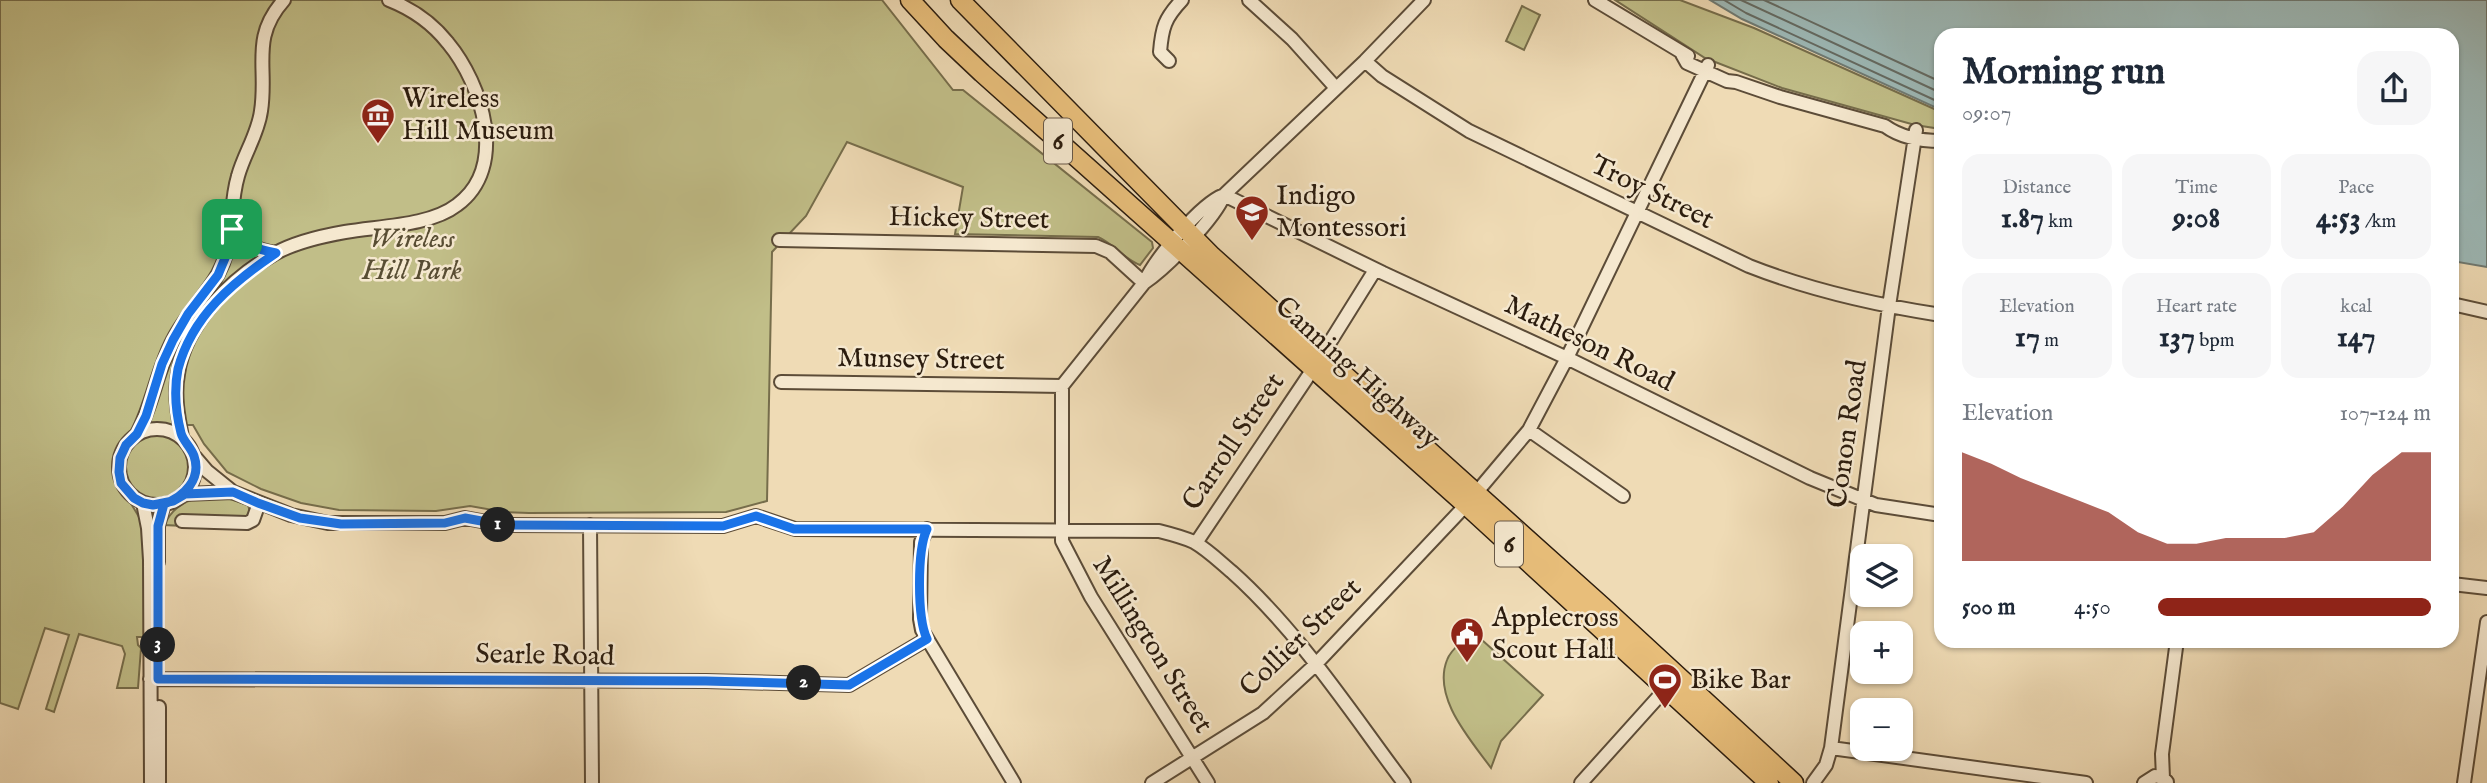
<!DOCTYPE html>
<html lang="en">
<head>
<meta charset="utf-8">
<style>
	body { margin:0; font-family:"IM FELL English",serif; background:#f6f6f7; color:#1f2937; height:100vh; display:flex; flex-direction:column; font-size:26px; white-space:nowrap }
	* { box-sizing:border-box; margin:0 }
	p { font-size:23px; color:#747a83 }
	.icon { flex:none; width:38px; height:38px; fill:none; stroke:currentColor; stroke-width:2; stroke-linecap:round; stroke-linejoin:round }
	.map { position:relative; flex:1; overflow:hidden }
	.panel { position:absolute; left:1934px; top:28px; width:525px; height:620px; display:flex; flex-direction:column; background:#fff; border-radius:21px; box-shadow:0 2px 5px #0004 }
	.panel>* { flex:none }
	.fabs { position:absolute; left:1850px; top:544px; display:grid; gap:14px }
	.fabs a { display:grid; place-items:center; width:63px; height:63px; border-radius:14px; background:#fff; box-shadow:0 2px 5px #0004; font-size:35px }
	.pin { position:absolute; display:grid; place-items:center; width:60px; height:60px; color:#fff; margin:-30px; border-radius:14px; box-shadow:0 4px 10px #0006 }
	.km { position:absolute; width:35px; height:35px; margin:-18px; border-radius:50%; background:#222; color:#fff; font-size:19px; line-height:35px; text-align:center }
	.round { display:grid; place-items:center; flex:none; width:74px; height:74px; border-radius:21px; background:#f6f6f7 }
	.summary { display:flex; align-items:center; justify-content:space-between; height:119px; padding:0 28px }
	h1 { font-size:38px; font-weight:700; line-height:52px }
	.figures { display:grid; grid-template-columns:repeat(3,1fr); gap:10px; height:119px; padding:7px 28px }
	.figures div { display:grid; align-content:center; border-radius:18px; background:#f6f6f7; text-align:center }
	.figures b { font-size:30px; font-weight:700 }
	.figures small { font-size:19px; font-weight:400 }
	.figures p { font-size:19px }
	.chart { height:196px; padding:14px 28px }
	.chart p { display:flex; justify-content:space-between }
	.chart svg { width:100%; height:126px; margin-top:7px; fill:#8f2418; opacity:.7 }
	ul { padding:0 28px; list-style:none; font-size:23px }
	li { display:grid; grid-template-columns:112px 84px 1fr; align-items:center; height:52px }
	li i { height:18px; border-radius:9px; background:#8f2418 }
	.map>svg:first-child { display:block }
	.green { fill:#c1be88; stroke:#766d4b; stroke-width:2 }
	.water { fill:#9db9b7; stroke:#6f7a73; stroke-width:2 }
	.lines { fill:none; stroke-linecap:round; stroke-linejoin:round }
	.shore { stroke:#646a62; stroke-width:2 }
	.minor-casing { stroke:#5c4c38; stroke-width:16 }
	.highway-casing { stroke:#2b1c0e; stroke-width:21 }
	.minor { stroke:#f5e8cf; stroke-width:12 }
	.highway { stroke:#e8be7a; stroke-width:18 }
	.route-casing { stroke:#fff; stroke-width:14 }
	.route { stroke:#1a73e8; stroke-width:9 }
	.labels { text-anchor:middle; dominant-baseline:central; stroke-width:5; stroke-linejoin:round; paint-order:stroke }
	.shield { fill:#f5e8cf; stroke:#685948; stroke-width:2 }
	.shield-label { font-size:26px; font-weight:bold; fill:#2b1c0e }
	.poi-label { font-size:28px; fill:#2b1c0e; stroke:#f5e8cf; text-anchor:start }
	.street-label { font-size:28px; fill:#2b1c0e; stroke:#f5e8cf }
	.park-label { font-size:28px; font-style:italic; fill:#584d33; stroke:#f5e8cf }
</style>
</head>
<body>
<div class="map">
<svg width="2487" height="783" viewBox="0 0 2487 783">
	<rect width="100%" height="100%" fill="#efdbb5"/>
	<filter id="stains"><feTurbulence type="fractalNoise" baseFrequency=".00286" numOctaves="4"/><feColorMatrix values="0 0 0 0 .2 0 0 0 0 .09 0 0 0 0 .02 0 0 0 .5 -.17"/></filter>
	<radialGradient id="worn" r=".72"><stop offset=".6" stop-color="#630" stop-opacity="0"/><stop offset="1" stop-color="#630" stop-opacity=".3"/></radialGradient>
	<!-- green -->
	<path class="green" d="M0 0H882L953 90H963L1152 242 1153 248 1140 265C1124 259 1114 244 1098 237L955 234 963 187 847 142 806 216 772 252 767 501 726 512 529 513 504 512 470 506 436 511 339 510 301 503 261 489 227 472 204 444 193 425H176L175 429 162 424H136L120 443 115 453 114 475 145 527 146 637H137L138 645 141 648 138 688H117L125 654 122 646 79 634 54 712 46 709 69 635 45 628 18 709 0 703Z
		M1615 0H1680L1754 28 1941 112V129L1915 125 1782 88 1705 58Z
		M1522 6 1540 15 1524 50 1506 41Z
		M125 468a33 33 0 1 1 66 0a33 33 0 1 1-66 0Z
		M218 495 248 505 250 512 244 519 185 526 164 525C176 501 194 497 218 495Z
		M1472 631 1543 695 1501 741 1491 768C1471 740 1432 698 1447 660 1450 650 1464 640 1472 631Z"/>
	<!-- water -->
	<path class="water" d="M1710 0H2487V267L2452 261V35H1941V110L1742 19Z"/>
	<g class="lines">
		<!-- shore -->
		<path class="shore" d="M1724 0 1746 13 1941 103
			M1741 0 1941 93
			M1764 0 1941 82"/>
		<!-- minor casing -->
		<g class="minor-casing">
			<path id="minor" d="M1249 0 1292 39 1336 88
				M1595 0 1688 56
				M1682 54 1687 63 1727 81 1736 82 1780 97 1885 126C1900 137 1922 141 1941 141
				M1169 61 1160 52C1162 27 1165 18 1182 0
				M1365 61 1382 76 1469 131 1749 266C1810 290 1876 305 1941 315
				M1224 195 1383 273 1567 358 1810 478 1876 505 1941 515
				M232 229C245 244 256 250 276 253
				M779 240 1096 246 1110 252 1144 283
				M1144 283C1166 268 1215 219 1224 195
				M2452 304 2487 312
				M1322 355 1375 270
				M781 382 1062 386
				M119 467a38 38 0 1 1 76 0a38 38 0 1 1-76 0Z
				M1529 430 1623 496
				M137 434C153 404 157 370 173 340 185 316 205 297 218 274 236 241 228 209 238 176 244 154 258 134 261 111 268 67 250 38 284 0
				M182 437C178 416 174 395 178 374 185 323 232 278 274 254 295 242 322 236 345 232 379 226 430 226 457 205 509 167 482 84 448 43 433 24 412 9 389 0
				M195 457 207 471 233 492 291 515 328 523H445L465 518 503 525 723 526 756 516 795 529 1159 531C1171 534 1183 537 1194 542 1208 550 1220 562 1232 572 1299 632 1350 711 1404 783
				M1476 493 1529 430 1567 358 1708 65
				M185 494 233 492
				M143 503 148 528 150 560 151 783
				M182 521 247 523 253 520 259 503
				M590 525 592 783
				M927 529 921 542 920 619 922 630 1014 783
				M1196 543 1313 369
				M158 562V526L164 504
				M2452 584 2487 588
				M150 679 706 681 849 685 927 639
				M159 707V783
				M1831 748 2086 783
				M2163 778 2162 754 2177 640
				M1152 783 1263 713 1315 665 1466 505
				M1208 783 1091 597 1062 541V386L1144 283C1155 259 1200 204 1224 195L1365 61 1424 0
				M1581 783 1670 684
				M1813 783 1826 765 1831 748 1889 306 1916 130
				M2144 783 2155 776 2163 778 2167 782
				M2464 783 2487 622"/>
		</g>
		<!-- highway casing -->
		<g class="highway-casing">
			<path id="highway" d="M910 0 946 39 982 73 1466 505 1769 783
				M960 0 1212 256 1602 606 1794 783"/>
		</g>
		<!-- minor -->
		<use href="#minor" class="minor"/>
		<!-- highway -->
		<use href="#highway" class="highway"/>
	</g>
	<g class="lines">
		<!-- route casing -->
		<g class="route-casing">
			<path id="route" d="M232 229 228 251 218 275 188 314 173 340 162 364 146 416 137 434 126 445 120 458 119 472 121 483 134 498 143 503 153 505 173 501 185 494 233 492 258 503 300 518 341 524 445 523 465 518 503 525 723 526 756 516 794 529H927C917 550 917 618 927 639L849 685 706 681 158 679V526L164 504C184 497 202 479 194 456 191 447 183 441 181 433 176 413 174 389 178 369 192 316 233 282 276 253 254 249 247 245 232 229"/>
		</g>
		<!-- route -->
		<use href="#route" class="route"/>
	</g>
	<!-- icons -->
	<defs>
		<g id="museum-pin" transform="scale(1.75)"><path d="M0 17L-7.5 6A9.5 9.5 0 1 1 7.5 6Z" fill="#8f2418" stroke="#f5e8cf"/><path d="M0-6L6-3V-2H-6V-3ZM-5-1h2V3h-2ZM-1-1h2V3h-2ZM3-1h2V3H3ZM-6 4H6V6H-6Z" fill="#fff"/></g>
		<g id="school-pin" transform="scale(1.75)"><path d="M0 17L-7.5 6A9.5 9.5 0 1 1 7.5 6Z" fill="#8f2418" stroke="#f5e8cf"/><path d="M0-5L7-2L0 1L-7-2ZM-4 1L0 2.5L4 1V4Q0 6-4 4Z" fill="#fff"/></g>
		<g id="civic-pin" transform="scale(1.75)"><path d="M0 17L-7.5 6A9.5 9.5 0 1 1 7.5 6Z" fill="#8f2418" stroke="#f5e8cf"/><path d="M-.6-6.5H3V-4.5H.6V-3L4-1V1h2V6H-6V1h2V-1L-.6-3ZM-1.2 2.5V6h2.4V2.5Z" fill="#fff"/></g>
		<g id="stadium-pin" transform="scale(1.75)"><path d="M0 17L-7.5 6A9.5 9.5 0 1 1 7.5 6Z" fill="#8f2418" stroke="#f5e8cf"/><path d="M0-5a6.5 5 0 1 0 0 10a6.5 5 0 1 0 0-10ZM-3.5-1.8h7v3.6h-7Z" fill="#fff"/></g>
	</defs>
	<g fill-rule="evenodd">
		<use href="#museum-pin" x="378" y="115"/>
		<use href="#school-pin" x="1252" y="212"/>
		<use href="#civic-pin" x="1467" y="634"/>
		<use href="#stadium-pin" x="1665" y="680"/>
	</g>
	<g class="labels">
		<!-- shield labels -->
		<g class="shield">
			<rect x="1044" y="118.5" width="28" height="45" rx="5"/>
			<rect x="1495" y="521.5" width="28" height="45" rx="5"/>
		</g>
		<g class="shield-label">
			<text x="1058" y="141">6</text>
			<text x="1509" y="544">6</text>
		</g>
		<!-- poi labels -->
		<g class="poi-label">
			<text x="402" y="99">Wireless<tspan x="402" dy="32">Hill Museum</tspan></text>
			<text x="1276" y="196">Indigo<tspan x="1276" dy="32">Montessori</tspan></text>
			<text x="1492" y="618">Applecross<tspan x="1492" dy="32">Scout Hall</tspan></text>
			<text x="1690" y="680">Bike Bar</text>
		</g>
		<!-- street labels -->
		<g class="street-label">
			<text transform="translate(1652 193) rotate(26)">Troy Street</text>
			<text transform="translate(969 219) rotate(1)">Hickey Street</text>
			<text transform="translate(1589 344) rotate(26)">Matheson Road</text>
			<text transform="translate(921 360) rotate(1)">Munsey Street</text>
			<text transform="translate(1357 373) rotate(42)">Canning Highway</text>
			<text transform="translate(1848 434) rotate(-82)">Conon Road</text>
			<text transform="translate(1234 442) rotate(-56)">Carroll Street</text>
			<text transform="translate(1301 638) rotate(-44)">Collier Street</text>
			<text transform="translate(1152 645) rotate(58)">Millington Street</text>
			<text transform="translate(545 656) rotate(1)">Searle Road</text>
		</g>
		<!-- park labels -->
		<g class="park-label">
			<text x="412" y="239">Wireless<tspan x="412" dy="32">Hill Park</tspan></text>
		</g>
	</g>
	<rect width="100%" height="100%" filter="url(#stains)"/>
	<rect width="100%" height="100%" fill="url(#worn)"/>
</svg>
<div class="fabs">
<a><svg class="icon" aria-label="layers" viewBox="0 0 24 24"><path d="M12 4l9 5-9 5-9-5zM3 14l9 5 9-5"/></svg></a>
<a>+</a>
<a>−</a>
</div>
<div class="pin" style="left:232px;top:229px;background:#1e9e55"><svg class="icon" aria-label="arrive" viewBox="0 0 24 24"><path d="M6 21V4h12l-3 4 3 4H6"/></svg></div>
<b class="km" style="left:498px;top:525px">1</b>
<b class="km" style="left:804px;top:683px">2</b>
<b class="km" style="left:158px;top:645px">3</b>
<section class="panel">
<div class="summary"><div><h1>Morning run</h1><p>09:07</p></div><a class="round"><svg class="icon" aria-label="share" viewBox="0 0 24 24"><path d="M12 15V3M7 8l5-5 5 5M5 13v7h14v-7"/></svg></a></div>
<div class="figures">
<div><p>Distance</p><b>1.87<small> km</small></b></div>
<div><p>Time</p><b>9:08</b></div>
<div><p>Pace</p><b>4:53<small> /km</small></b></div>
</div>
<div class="figures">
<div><p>Elevation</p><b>17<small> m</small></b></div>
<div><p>Heart rate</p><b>137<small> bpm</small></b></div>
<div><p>kcal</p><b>147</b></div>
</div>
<div class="chart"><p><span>Elevation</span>107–124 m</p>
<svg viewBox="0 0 160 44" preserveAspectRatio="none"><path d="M0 44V6L10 10L20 15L30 19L40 23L50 27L60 34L70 38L80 38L90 36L100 36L110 36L120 34L130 25L140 14L150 6L160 6V44z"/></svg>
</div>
<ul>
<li><b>500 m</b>4:50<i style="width:100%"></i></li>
</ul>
</section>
</div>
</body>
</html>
